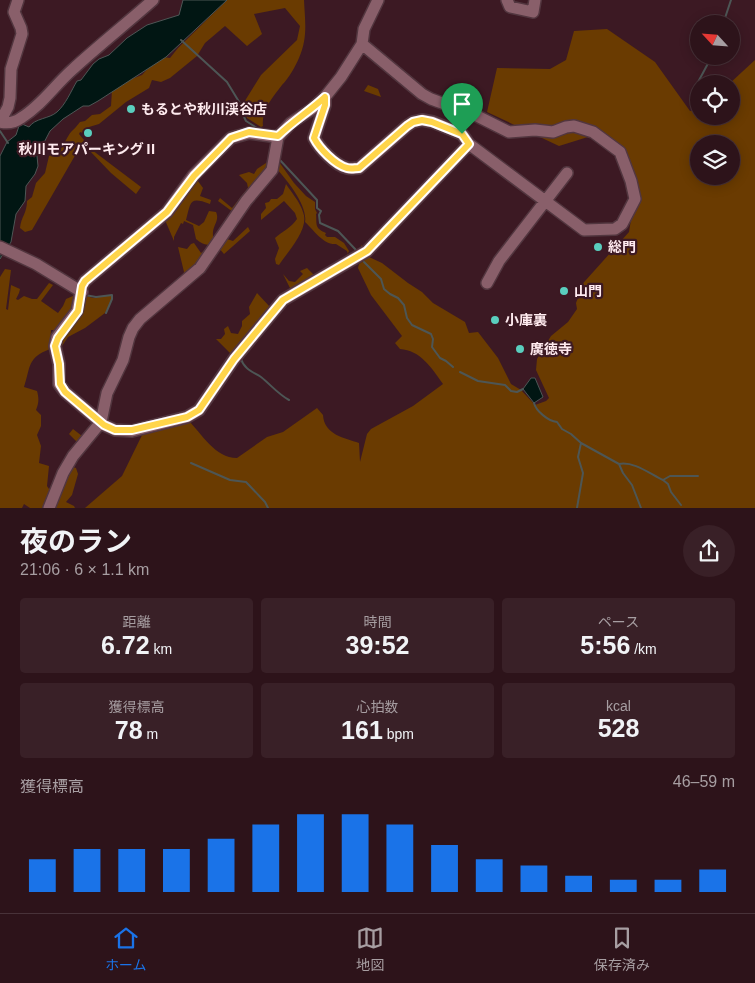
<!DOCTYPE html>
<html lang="ja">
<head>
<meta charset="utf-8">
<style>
	body { margin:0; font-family:Arial,"Noto Sans JP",sans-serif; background:#392027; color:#f1f3f6; height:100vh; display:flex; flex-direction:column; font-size:19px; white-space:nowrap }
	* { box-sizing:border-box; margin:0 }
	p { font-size:16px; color:#a79ea2 }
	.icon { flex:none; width:28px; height:28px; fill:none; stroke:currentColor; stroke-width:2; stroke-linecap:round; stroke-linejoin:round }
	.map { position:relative; height:508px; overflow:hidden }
	.panel { display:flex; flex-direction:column; background:#2d131a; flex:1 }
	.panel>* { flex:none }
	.needle { width:32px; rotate:296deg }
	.fabs { position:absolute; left:690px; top:15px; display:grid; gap:10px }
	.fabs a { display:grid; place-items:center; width:50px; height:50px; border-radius:50%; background:#2d131a; box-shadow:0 2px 12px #0003,0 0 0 1px #483239; font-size:25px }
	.pin { position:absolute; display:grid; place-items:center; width:42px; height:42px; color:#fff; margin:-51px -21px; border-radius:50% 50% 50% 0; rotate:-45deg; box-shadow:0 0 5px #0007 }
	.pin .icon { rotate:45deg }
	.round { display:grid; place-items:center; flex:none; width:52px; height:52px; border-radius:26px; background:#392027 }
	.overview { display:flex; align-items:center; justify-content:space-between; height:85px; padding:0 20px }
	h1 { font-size:28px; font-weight:700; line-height:38px }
	.metrics { display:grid; grid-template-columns:repeat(3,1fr); gap:8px; height:85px; padding:5px 20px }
	.metrics div { display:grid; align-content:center; border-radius:5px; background:#392027; text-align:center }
	.metrics b { font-size:25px; font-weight:700 }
	.metrics small { font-size:14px; font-weight:400 }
	.metrics p { font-size:14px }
	.chart { height:140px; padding:10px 20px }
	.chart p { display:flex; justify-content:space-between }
	.chart svg { width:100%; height:90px; margin-top:5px; stroke:#1a73e8; stroke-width:6 }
	.tabs { display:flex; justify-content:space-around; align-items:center; height:70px; border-top:1px solid #483239; background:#2d131a; font-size:14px; color:#a79ea2 }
	.tabs a { display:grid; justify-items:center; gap:2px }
	.tabs .current { color:#1a73e8 }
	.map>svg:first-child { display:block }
	.green { fill:#6a3b01; fill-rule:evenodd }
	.water { fill:#011613; stroke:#4d5655 }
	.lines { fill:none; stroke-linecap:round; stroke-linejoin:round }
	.stream { stroke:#4d5655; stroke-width:2 }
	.minor-casing { stroke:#52363f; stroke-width:14 }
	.minor { stroke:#895f6a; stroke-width:11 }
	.route-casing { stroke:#fff; stroke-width:10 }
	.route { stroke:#ffd54a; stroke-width:6 }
	.poi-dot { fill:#5acebe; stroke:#3c1923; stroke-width:2 }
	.labels { text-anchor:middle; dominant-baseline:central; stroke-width:4.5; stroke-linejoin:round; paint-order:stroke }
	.poi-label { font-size:14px; font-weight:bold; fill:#ffebef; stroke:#3c1923; text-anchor:start }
</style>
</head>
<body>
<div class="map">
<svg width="755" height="508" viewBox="0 0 755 508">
	<rect width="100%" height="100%" fill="#3c1923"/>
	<!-- green -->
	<path class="green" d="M227 0H304C305 21 308 38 299 58 295 67 289 78 282 85 273 97 261 110 263 126L261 127 247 118 243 104 261 75 297 40 300 26 285 8 254 14 262 34 247 46 225 26 205 43 197 56 170 78 161 82 152 80 149 88 126 102 99 124 89 127 83 133 80 132 79 134 84 140 32 230 25 232 20 228C21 217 27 213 27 201L32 197 36 183 45 173 49 156C65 150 63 142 71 132 74 129 77 126 80 122L85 121 92 115 100 114 111 106 112 90 129 80 142 75 154 62 162 57 170 58 178 48Z
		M607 29 655 62 690 111 699 109V116H731V84H729L755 60V508H85L122 476 144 431 188 420C202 434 215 458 237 458L267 437 283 432 317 408 323 415C324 435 345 438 359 443L360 462 367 434 371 429 413 406 443 384C432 368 420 350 400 349L395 343 402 336 371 295 358 268 359 264 369 257 382 263 408 283 422 292 433 303 465 322 469 333 478 332 498 358 511 384 521 390 535 405 546 401 549 398 536 370 537 359 551 336 568 322 577 309 576 303 579 295 577 290 629 232 636 189 626 160 604 132 559 146 487 112 497 68 550 69 566 60 574 31ZM699 144H731V176H699Z
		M368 85 378 89 381 97 364 91Z
		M88 149 92 150 141 187 136 194 111 173Z
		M277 159 294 183 306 196 315 202V209L317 213 316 214C317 224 314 228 326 233L325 235 327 237H335L344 243 349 251 347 255 350 256 361 247V245L364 248 349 258 347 251 336 244C323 245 314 230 305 222 308 206 287 180 276 168Z
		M269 161H272L233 212 218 201 220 198 232 208 248 188 247 183 239 175 249 172 254 174 257 169Z
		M195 177 203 188 200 196 211 200 210 204C189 196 191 202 186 220L199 226 204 222 209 211 216 212C221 223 208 227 215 243 207 246 203 245 196 239L193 225 184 221 183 224 181 223 174 237V241L165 220Z
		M286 184C292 193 300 202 303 212 310 229 288 251 279 265L276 264 275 259 279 248 275 238C283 231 291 228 297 219L295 213 284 201 261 220V214L266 208 265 203 269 202 271 199H277L283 194Z
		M248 227 250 231 224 254 218 247 224 238 233 241Z
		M194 243 201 253 206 249 211 248 181 280 184 272 178 247 187 249 191 244Z
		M307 268 316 277 312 275 293 289 290 288 283 274 289 281 295 282 303 274 300 271Z
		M5 269 11 270 6 309 8 310 11 285 20 289 19 293 16 299 18 300 24 296 32 299H37L49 283 53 285 41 301 58 313 63 306 66 299 73 296 75 294 79 304 55 330H51L50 349C27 358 31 366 24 387L37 391C39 398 39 403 36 410L41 415V426L37 435 41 446 39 463 49 466 47 486 49 489 53 486 77 442 69 434 73 429 82 436 47 508H30L24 504 22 508H0V277Z
		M257 293 270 307 232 355 216 339H221L225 334 224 329 228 326 231 333 238 334 242 326V321L250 314 249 307Z
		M83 295 93 298 110 295 113 297 105 313 85 328 68 337 58 352 57 344Z
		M69 466 76 468 78 474 72 495 66 502 74 506 75 508H51Z"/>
	<!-- water -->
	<path class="water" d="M183 0H227L166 57 98 101 89 106H83L63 119 50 131 37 156 38 166 35 174 26 186 25 201 16 214 11 242 0 259V156L7 142 16 135 19 126 22 124 29 127C35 118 49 119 57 112 66 104 71 91 77 81L81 80 93 64 99 59 109 55 127 38 147 25 179 15Z
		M531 378H535L543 397 534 403 523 389Z"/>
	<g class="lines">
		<!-- stream -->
		<path class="stream" d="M723 24 731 0
			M181 40 227 82 241 105 242 113 246 121 260 130
			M697 84 712 56
			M0 131 8 143
			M279 159 317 200V208L321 211 319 215 320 223 338 231 356 250
			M364 262 381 279 384 289 390 294 398 298 404 305 407 318 412 325 431 334 433 339 432 347 440 358 446 361 453 367
			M85 295 96 297 112 295V299L106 313
			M241 359C244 369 253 372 261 377 271 385 278 394 289 400
			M460 372 478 381 505 385 511 391 517 392 523 389
			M534 403C536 411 548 421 557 422L562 429 571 434 581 443 619 464C634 461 650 474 663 480L670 476H698
			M191 463 230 480 246 482 265 502 268 508
			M619 464 623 473 632 485 641 508
			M663 480 668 484 671 492 681 505
			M577 508 583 473 578 457 581 443"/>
		<!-- minor casing -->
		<g class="minor-casing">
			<path id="minor" d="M507 0 510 7 533 12 535 0
				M325 97V105L314 138C319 148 335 165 347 168 351 169 355 168 359 168L407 126 413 122 422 120 433 122 462 134 469 144 584 230 615 229 622 224 635 199 631 181 620 152 593 132 574 126 566 127 553 132 535 130 509 132 475 115 431 99 422 94 362 44
				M0 122C8 124 14 123 21 118 42 105 54 86 72 70 98 46 126 24 153 0
				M0 122 8 107 10 98 11 69 22 34 21 28 14 12 18 0
				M278 137 249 133 231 138 193 176 167 212 85 281 82 286 77 311 57 337 55 346 59 364V384L65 392 104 425 115 430 132 431 187 417 199 410 234 359 283 300 367 251 469 144
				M0 247 36 264 82 292
				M487 283 499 261 567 173
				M49 508 63 473 73 456 101 422 107 393 123 360 129 337 133 328 140 319 200 268 246 201 272 170 278 137 291 123 312 109 325 97 341 77 362 44 364 29 378 0"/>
		</g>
		<!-- minor -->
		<use href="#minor" class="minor"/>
	</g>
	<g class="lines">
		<!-- route casing -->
		<g class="route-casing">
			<path id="route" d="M325 97V105L314 138C319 148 335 165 347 168 351 169 355 168 359 168L407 126 413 122 422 120 432 122 462 134 469 144 367 251 283 300 234 359 199 410 187 417 132 430H115L104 425 65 392 60 384 59 364 55 346 58 338 78 311 82 286 85 281 167 212 194 176 231 138 249 132 278 136C293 121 310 111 325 97Z"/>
		</g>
		<!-- route -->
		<use href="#route" class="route"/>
	</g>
	<!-- markers -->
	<g class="poi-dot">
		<circle cx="131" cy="109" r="5"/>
		<circle cx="88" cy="133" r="5"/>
		<circle cx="598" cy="247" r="5"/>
		<circle cx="564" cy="291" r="5"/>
		<circle cx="495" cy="320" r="5"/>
		<circle cx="520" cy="349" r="5"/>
	</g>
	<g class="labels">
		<!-- poi labels -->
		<g class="poi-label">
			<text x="141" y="109">もるとや秋川渓谷店</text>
			<text x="88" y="149" text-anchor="middle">秋川モアパーキングⅡ</text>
			<text x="608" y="247">総門</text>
			<text x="574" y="291">山門</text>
			<text x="505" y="320">小庫裏</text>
			<text x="530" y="349">廣徳寺</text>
		</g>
	</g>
</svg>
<div class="fabs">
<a><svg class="needle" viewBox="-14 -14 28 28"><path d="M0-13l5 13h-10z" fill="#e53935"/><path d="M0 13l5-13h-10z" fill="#a79ea2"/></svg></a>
<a><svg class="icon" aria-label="locate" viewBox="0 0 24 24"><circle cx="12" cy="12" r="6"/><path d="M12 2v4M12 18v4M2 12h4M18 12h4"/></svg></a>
<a><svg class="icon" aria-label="layers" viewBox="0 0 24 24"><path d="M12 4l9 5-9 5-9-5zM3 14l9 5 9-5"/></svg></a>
</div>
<div class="pin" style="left:462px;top:134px;background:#1e9e55"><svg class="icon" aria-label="arrive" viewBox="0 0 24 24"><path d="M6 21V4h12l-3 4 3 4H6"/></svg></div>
</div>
<section class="panel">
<div class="overview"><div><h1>夜のラン</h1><p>21:06 · 6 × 1.1 km</p></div><a class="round"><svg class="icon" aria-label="share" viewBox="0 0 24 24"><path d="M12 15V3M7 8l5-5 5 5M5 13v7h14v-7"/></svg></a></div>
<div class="metrics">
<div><p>距離</p><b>6.72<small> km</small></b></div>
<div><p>時間</p><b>39:52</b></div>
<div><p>ペース</p><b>5:56<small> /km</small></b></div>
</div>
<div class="metrics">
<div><p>獲得標高</p><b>78<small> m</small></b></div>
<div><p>心拍数</p><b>161<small> bpm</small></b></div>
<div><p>kcal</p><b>528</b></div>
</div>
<div class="chart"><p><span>獲得標高</span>46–59 m</p>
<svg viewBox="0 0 160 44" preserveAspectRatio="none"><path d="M5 44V28M15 44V23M25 44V23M35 44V23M45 44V18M55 44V11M65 44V6M75 44V6M85 44V11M95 44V21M105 44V28M115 44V31M125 44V36M135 44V38M145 44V38M155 44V33"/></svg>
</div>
</section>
<nav class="tabs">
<a class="current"><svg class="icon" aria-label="home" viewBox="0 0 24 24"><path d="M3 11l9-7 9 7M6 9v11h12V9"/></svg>ホーム</a>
<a><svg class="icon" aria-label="map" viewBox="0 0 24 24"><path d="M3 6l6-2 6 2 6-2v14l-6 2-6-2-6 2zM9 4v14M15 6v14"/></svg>地図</a>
<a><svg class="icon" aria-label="saved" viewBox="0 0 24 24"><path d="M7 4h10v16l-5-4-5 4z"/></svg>保存済み</a>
</nav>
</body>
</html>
